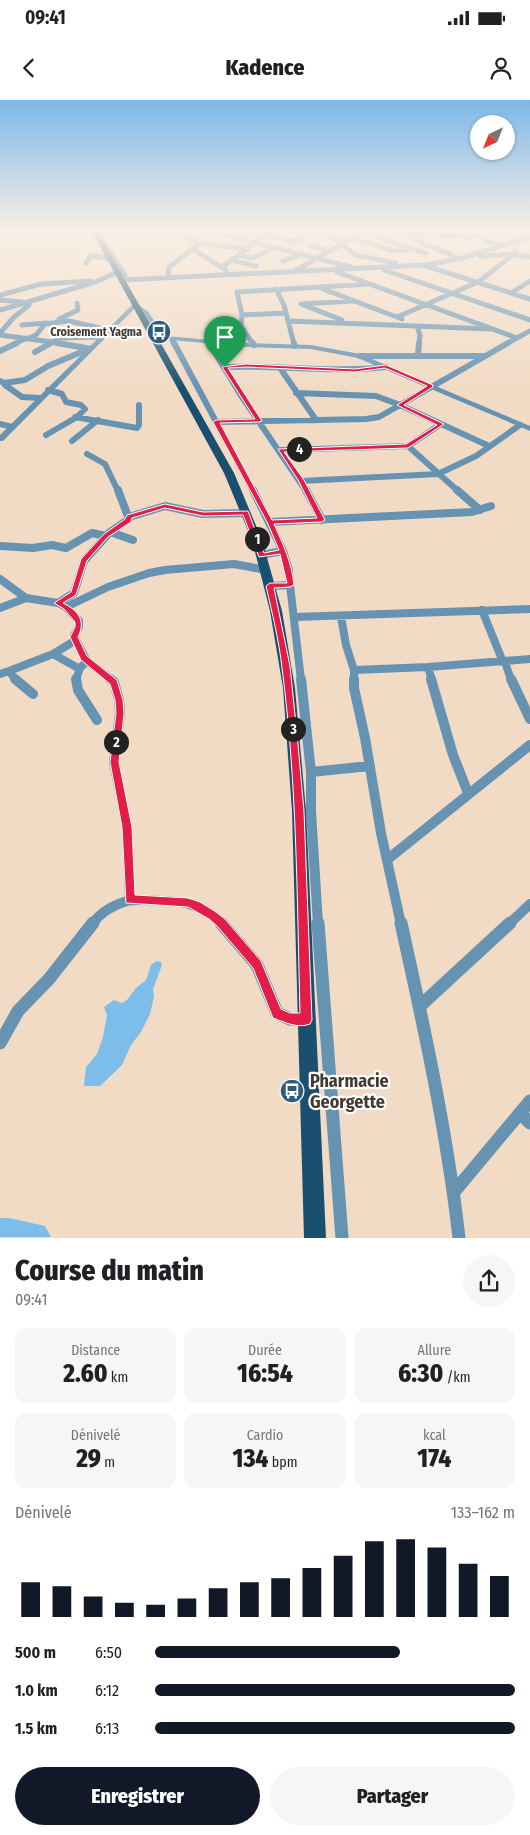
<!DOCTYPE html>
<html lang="fr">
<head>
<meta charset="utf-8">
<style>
	body { margin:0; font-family:"Fira Sans Condensed",sans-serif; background:#f6f6f6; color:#202124; height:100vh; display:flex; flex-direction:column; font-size:19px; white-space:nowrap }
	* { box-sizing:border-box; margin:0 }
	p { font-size:16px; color:#757577 }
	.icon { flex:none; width:28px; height:28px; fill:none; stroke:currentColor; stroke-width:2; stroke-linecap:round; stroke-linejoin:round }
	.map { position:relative; height:1138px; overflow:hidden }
	.side { display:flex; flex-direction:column; background:#fff; flex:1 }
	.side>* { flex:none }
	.needle { width:32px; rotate:223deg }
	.tools { position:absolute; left:470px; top:15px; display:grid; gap:10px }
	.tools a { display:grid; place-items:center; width:45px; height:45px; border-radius:50%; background:#fff; box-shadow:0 1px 4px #0004; font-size:25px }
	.pin { position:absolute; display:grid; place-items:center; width:42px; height:42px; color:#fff; margin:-51px -21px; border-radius:50% 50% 50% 0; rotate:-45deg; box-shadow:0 0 5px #0007 }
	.pin .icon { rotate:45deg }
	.km { position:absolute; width:25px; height:25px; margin:-12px; border-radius:50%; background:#222; color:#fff; font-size:14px; line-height:25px; text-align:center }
	.round { display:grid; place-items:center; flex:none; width:52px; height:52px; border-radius:26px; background:#f6f6f6 }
	.summary { display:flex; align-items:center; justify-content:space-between; height:85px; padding:0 15px }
	h1 { font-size:28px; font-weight:800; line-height:38px }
	.stats { display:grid; grid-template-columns:repeat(3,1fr); gap:8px; height:85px; padding:5px 15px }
	.stats div { display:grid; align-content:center; border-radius:12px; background:#f6f6f6; text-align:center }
	.stats b { font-size:25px; font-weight:800 }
	.stats small { font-size:14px; font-weight:400 }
	.stats p { font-size:14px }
	.chart { height:140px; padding:10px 15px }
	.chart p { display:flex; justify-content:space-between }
	.chart svg { width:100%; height:90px; margin-top:5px; stroke:#111827; stroke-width:6 }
	.cta { display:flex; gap:10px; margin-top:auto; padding:10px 15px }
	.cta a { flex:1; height:58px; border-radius:30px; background:#111827; color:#fff; font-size:20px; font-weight:800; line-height:58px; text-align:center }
	.cta a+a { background:#f6f6f6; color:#202124 }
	ul { padding:0 15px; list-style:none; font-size:16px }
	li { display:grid; grid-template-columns:80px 60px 1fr; align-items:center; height:38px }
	li i { height:12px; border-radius:6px; background:#111827 }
	.status { display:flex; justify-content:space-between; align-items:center; height:35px; padding:0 25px; background:#fff; direction:ltr }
	.status svg { height:14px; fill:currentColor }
	header { display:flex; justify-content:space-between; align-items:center; height:65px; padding:0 15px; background:#fff; font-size:22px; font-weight:800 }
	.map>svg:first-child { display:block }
	.water { fill:#7dbde9 }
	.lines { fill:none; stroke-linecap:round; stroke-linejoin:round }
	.minor-far4 { stroke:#6693b2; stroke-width:5 }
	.minor-far3 { stroke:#6693b2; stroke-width:6 }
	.minor-far2 { stroke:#6693b2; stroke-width:8 }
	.minor-far1 { stroke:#6693b2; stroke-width:10 }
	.minor { stroke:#6693b2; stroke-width:13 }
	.tertiary { fill:#6693b2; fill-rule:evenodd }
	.primary { fill:#1a4f6f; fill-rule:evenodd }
	.route { fill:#e11d48; stroke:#fff; fill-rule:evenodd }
	.labels { text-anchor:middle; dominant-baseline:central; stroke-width:4.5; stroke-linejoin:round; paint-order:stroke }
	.far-poi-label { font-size:12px; font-weight:bold; fill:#433a31; stroke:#fff; text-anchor:end }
	.near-poi-label { font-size:18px; font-weight:bold; fill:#433a31; stroke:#fff; text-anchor:start }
</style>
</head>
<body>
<div class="status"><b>09:41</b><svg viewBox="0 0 49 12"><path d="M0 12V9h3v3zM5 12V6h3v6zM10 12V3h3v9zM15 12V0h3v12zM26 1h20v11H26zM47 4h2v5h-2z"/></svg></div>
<header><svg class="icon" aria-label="back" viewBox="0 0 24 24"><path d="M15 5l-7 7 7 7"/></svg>Kadence<svg class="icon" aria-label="person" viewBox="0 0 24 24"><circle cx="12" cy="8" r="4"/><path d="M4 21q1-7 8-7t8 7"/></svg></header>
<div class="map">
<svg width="530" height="1138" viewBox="0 0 530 1138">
	<rect width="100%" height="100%" fill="#f1dbc5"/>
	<!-- water -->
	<path class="water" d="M156 861 161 862 162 865 153 889 154 897 150 914 141 932 131 945 122 965 100 986H84L86 967 97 954 103 937 107 915 104 907 114 900 122 903 127 900 136 888 146 880 151 865Z
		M0 1118H9L45 1126 51 1137H0Z"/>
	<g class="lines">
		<!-- minor-far4 -->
		<path class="minor-far4" d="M101 130 104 143 125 175
			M206 130 351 167
			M317 130 342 143
			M378 130 380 132 376 135 384 140 426 153
			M469 130 482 134 486 141 501 145
			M403 131 468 137 480 134
			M275 132 298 130
			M407 133 426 145 448 153 456 159
			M240 138 260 132 293 142 304 137
			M354 138 391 150H406
			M200 143 247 149
			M342 144 356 155 396 163
			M311 146 330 151
			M193 149 226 170
			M515 151 514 154 530 157
			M238 155 253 158 275 147
			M480 156 512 154
			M232 160 256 166
			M283 161 303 154
			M86 163 90 156 109 158
			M426 165 462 158 530 137
			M222 167 256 142 278 130
			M384 170 530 220
			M293 172 367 130
			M337 172 517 238
			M168 177 169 167 199 144 176 130
			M122 180 423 165 530 199
			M276 189 284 205 294 244
			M323 189 402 219
			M511 193 530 181
			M0 195 41 184 90 181
			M0 200 22 202
			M135 205 147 214 163 239
			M0 210 95 182 118 172
			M242 215 285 213
			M397 217 478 182 514 154
			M59 219 78 210 77 203
			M342 220 301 204 353 201
			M288 221 491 229
			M22 225 47 223
			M241 226 253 244
			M417 226 420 235 419 244
			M0 233 14 217 29 205
			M0 235 52 242 60 238 102 237
			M29 238 36 235 45 224 69 221 108 230
			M172 240 174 244
			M218 243 241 226 242 215 237 192 369 184
			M14 244 27 238
			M48 244 52 242 64 244
			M506 244 530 231"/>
		<!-- minor-far3 -->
		<path class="minor-far3" d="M57 243 86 248
			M174 243 253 391
			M209 243 240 294 306 391
			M253 243 254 245
			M294 243 295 246
			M0 251 17 243
			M35 252 51 243
			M418 255 419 243
			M360 256H484
			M225 267C279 265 332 273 386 267
			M280 268 316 320
			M0 281 4 283 25 280 48 266 91 248
			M5 285 22 297 40 298
			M296 293 376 296 400 305
			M75 317 137 328 139 325V305
			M216 322 366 319 379 317 400 305
			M0 324 12 327
			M46 335 77 317 85 309 81 305 66 302 62 294 48 290
			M72 341 98 320
			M408 346 441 324
			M489 346 400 305 508 243
			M280 350 408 346 458 391
			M87 354 105 364 118 391
			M301 381 438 374 476 356 520 325"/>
		<!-- minor-far2 -->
		<path class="minor-far2" d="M253 390 283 451 261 455
			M306 390 322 420
			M457 390 480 410
			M129 417 165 406 203 414 245 413
			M270 422 472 412 491 406
			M110 432 133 440
			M0 446 33 448 52 445 66 448 92 433 106 436
			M0 479 26 498 58 503 66 507 108 487 149 473 165 470 234 464 266 470
			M290 485 301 580
			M270 486 290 485 289 470 283 451
			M58 503 74 493 84 461 110 432 129 419 118 390
			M66 507 79 521V527L74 535 76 540
			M0 508 26 498
			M482 510 503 562
			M295 517 530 509
			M341 517 346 545 354 570V580
			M53 554 78 568
			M87 561 112 580
			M505 562 511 580
			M428 567 432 580
			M354 570 428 567 530 559
			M9 571 53 554 76 540 87 561 80 568 76 580
			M0 574 9 571 16 580"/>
		<!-- minor-far1 -->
		<path class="minor-far1" d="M15 579 33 594
			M76 579 78 590 97 620
			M110 579 114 582 119 600 120 613 114 662 127 727 130 800
			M301 579 311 672V711L318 824
			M354 579V588L365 638 381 733 401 824
			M431 579 453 655 468 693
			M511 579 530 619
			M311 672 370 666
			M388 759 530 645
			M92 824C101 812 113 805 127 801 135 799 182 801 189 804 201 808 214 815 222 824
			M509 824 530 804"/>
		<!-- minor -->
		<path class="minor" d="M221 823 257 865 277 913 290 919 306 920
			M318 823 342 1138
			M401 823C424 927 447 1032 459 1138
			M420 906 510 823
			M0 943 18 911 49 879 93 823
			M520 1013 530 1023
			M454 1092 530 1001"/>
		<!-- tertiary -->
		<path class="tertiary" d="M133 204 138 205 3 341H0V335Z
			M154 235 245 243 311 245 360 254 530 326V331L358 258 311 249 245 247 152 238 151 237Z"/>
		<!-- primary -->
		<path class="primary" d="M91 130H97L234 373 262 440 282 511 295 588 306 711 326 1138H304L292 711 283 588 270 511 252 440 224 373Z"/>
	</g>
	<!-- sky -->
	<linearGradient id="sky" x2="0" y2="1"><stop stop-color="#7db8e8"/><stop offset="0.45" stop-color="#f9efe5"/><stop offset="1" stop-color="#f9efe5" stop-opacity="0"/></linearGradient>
	<rect width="530" height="289" fill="url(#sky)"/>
	<!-- route -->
	<path class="route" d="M246 264 355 269 386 265 433 285V287L404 305 444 324 408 348 284 352 304 380 325 420 322 422 274 424C283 444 292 463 294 485L290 487 274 488 290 566 298 644 304 711 312 920 310 924C298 929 284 922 273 918L253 868 217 826 209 819 188 807 126 803 122 727 110 662 116 613 115 600 110 584 81 560 70 537 75 527V522L64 509 54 503 71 492 81 459 104 434 125 419 127 415 165 404 203 412 248 411 264 453 279 450 267 422 213 322 216 320 255 319 222 267ZM246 267 355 272 385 268 427 286 397 305 437 325 406 344 278 349 298 380 317 418 272 420 220 323 259 322 262 321 228 268ZM165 408 203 416 243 415 259 457 280 454 287 483H270L266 486C272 513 279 540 282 568 297 682 297 798 300 913H290L281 909 261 861 225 819 216 812 200 802 188 798 135 795 132 727 119 662 124 613 123 600 117 580 87 556 78 537C86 521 79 511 63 503L76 495 87 461 108 437 131 422 132 418Z"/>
	<!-- icons -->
	<defs>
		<g id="bus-disc" transform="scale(1.25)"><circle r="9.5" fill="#2e5d7c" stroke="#fff"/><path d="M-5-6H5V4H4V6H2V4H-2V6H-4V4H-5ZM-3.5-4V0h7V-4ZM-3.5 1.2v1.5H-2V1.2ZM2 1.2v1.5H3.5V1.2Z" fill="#fff"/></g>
	</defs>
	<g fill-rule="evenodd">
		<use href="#bus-disc" x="159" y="232"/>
		<use href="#bus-disc" x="292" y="991"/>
	</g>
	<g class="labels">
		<!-- far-poi labels -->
		<g class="far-poi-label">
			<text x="142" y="232">Croisement Yagma</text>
		</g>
		<!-- near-poi labels -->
		<g class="near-poi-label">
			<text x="310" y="981">Pharmacie<tspan x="310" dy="21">Georgette</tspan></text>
		</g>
	</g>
</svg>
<div class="tools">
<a><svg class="needle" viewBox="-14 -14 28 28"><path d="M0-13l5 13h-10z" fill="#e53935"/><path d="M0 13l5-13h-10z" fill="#757577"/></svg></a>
</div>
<div class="pin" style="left:225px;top:267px;background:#1e9e55"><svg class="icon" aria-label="arrive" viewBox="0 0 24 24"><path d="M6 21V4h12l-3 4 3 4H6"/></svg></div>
<b class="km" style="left:257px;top:439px">1</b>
<b class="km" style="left:116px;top:642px">2</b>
<b class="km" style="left:293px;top:629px">3</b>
<b class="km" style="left:299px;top:349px">4</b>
</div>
<section class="side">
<div class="summary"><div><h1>Course du matin</h1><p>09:41</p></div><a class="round"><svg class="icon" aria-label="share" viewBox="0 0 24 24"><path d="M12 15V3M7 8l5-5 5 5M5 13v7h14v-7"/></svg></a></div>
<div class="stats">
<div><p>Distance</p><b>2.60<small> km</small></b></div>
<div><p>Durée</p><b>16:54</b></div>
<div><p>Allure</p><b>6:30<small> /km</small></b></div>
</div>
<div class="stats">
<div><p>Dénivelé</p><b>29<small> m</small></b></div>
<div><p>Cardio</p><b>134<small> bpm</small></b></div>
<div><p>kcal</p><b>174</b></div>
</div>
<div class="chart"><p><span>Dénivelé</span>133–162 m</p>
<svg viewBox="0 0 160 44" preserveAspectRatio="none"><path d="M5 44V27M15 44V29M25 44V34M35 44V37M45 44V38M55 44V35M65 44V30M75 44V27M85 44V25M95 44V20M105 44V14M115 44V7M125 44V6M135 44V10M145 44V18M155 44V24"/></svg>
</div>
<ul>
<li><b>500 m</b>6:50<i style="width:68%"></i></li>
<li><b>1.0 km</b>6:12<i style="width:100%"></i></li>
<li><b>1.5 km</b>6:13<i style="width:100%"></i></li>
</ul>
<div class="cta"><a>Enregistrer</a><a>Partager</a></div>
</section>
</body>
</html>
